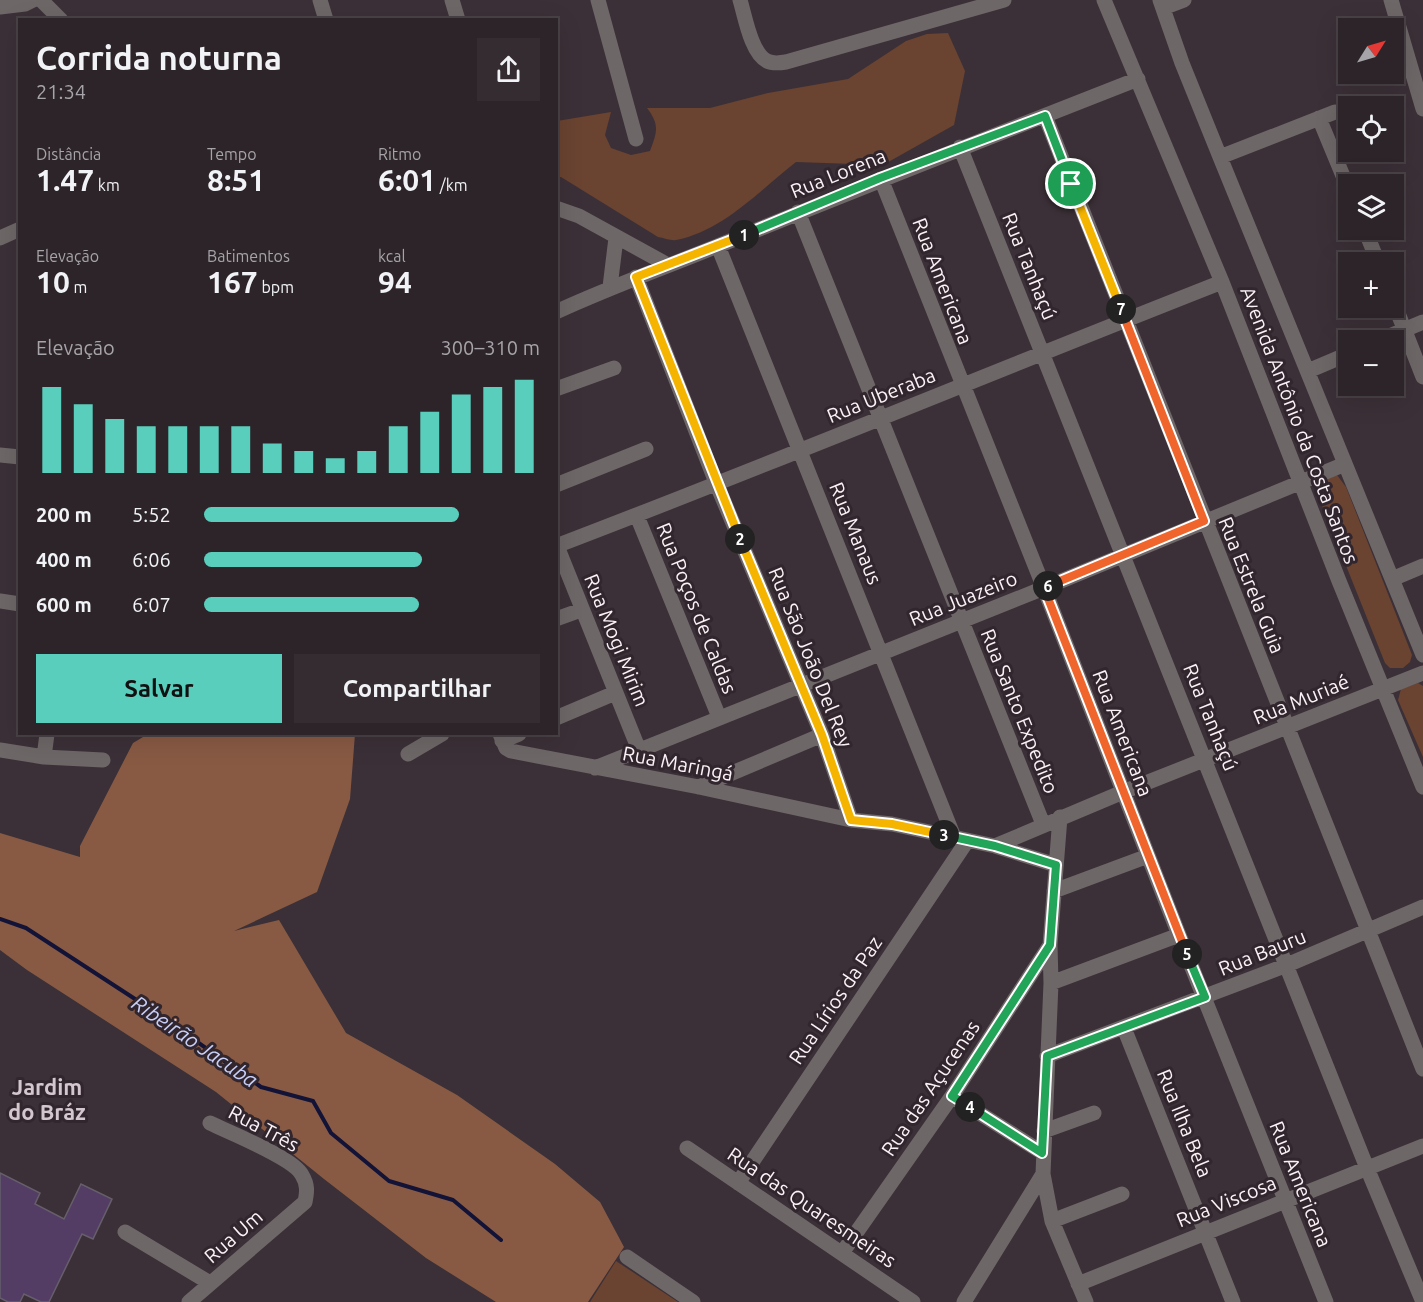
<!DOCTYPE html>
<html lang="pt">
<head>
<meta charset="utf-8">
<style>
	body { margin:0; font-family:Ubuntu,sans-serif; background:#342c31; color:#f1f3f6; height:100vh; display:flex; flex-direction:column; font-size:22px; white-space:nowrap }
	* { box-sizing:border-box; margin:0 }
	p { font-size:20px; color:#a6a4a8 }
	.icon { flex:none; width:33px; height:33px; fill:none; stroke:currentColor; stroke-width:2; stroke-linecap:round; stroke-linejoin:round }
	.map { position:relative; flex:1; overflow:hidden }
	.panel { position:absolute; left:18px; top:18px; width:540px; height:717px; display:flex; flex-direction:column; background:#2c2429; border-radius:0px; box-shadow:0 6px 24px #0002,0 0 0 2px #484146 }
	.panel>* { flex:none }
	.needle { width:39px; rotate:53deg }
	.controls { position:absolute; left:1338px; top:18px; display:grid; gap:12px }
	.controls a { display:grid; place-items:center; width:66px; height:66px; border-radius:0px; background:#2c2429; box-shadow:0 6px 24px #0002,0 0 0 2px #484146; font-size:30px }
	.pin { position:absolute; display:grid; place-items:center; width:51px; height:51px; color:#fff; margin:-26px; border:3px solid #fff; border-radius:50%; box-shadow:0 2px 6px #0007 }
	.km { position:absolute; width:30px; height:30px; margin:-15px; border-radius:50%; background:#222; color:#fff; font-size:16px; line-height:30px; text-align:center }
	.round { display:grid; place-items:center; flex:none; width:63px; height:63px; border-radius:0px; background:#342c31 }
	.summary { display:flex; align-items:center; justify-content:space-between; height:102px; padding:0 18px }
	h1 { font-size:33px; font-weight:600; line-height:45px }
	.stats { display:grid; grid-template-columns:repeat(3,1fr); gap:9px; height:102px; padding:6px 18px }
	.stats div { display:grid; align-content:center }
	.stats b { font-size:30px; font-weight:600 }
	.stats small { font-size:16px; font-weight:400 }
	.stats p { font-size:16px }
	.chart { height:168px; padding:12px 18px }
	.chart p { display:flex; justify-content:space-between }
	.chart svg { width:100%; height:108px; margin-top:6px; stroke:#5acebc; stroke-width:6 }
	.cta { display:flex; gap:12px; margin-top:auto; padding:12px 18px }
	.cta a { flex:1; height:69px; border-radius:0px; background:#5acebc; color:#111; font-size:24px; font-weight:600; line-height:69px; text-align:center }
	.cta a+a { background:#342c31; color:#f1f3f6 }
	ul { padding:0 18px; list-style:none; font-size:20px }
	li { display:grid; grid-template-columns:96px 72px 1fr; align-items:center; height:45px }
	li i { height:15px; border-radius:8px; background:#5acebc }
	.map>svg:first-child { display:block }
	.green { fill:#6a4331 }
	.forest { fill:#885a44 }
	.lines { fill:none; stroke-linecap:round; stroke-linejoin:round }
	.stream { stroke:#131338; stroke-width:4 }
	.building { fill:#533d64; stroke:#665f6b; stroke-width:1.5 }
	.minor { stroke:#6e6768; stroke-width:15 }
	.split-1-casing { stroke:#fff; stroke-width:12 }
	.split-2-casing { stroke:#fff; stroke-width:12 }
	.split-3-casing { stroke:#fff; stroke-width:12 }
	.split-4-casing { stroke:#fff; stroke-width:12 }
	.split-5-casing { stroke:#fff; stroke-width:12 }
	.split-6-casing { stroke:#fff; stroke-width:12 }
	.split-7-casing { stroke:#fff; stroke-width:12 }
	.split-8-casing { stroke:#fff; stroke-width:12 }
	.split-1 { stroke:#22a559; stroke-width:8 }
	.split-2 { stroke:#f5b400; stroke-width:8 }
	.split-3 { stroke:#f5b400; stroke-width:8 }
	.split-4 { stroke:#22a559; stroke-width:8 }
	.split-5 { stroke:#22a559; stroke-width:8 }
	.split-6 { stroke:#f0652b; stroke-width:8 }
	.split-7 { stroke:#f0652b; stroke-width:8 }
	.split-8 { stroke:#f5b400; stroke-width:8 }
	.labels { text-anchor:middle; dominant-baseline:central; stroke-width:6; stroke-linejoin:round; paint-order:stroke }
	.street-label { font-size:20px; fill:#faf2f6; stroke:#31262d }
	.water-label { font-size:21px; font-style:italic; fill:#c7cef8; stroke:#31262d }
	.quarter-label { font-size:22px; font-weight:bold; fill:#d4c6ce; stroke:#31262d }
</style>
</head>
<body>
<div class="map">
<svg width="1423" height="1302" viewBox="0 0 1423 1302">
	<rect width="100%" height="100%" fill="#3b3037"/>
	<!-- green -->
	<path class="green" d="M948 33 965 71 954 125 883 165 796 162C760 190 723 231 676 240 671 241 664 238 658 237L561 177 557 178V121L611 112 605 135 611 148 631 155 650 151C657 132 660 125 647 108H710L768 93 848 79 906 41 927 34Z
		M1337 475 1346 487 1412 655 1410 662 1403 668H1390L1385 663 1317 493V482Z
		M1418 683 1423 686V757L1398 700 1401 689Z
		M616 1261 678 1302H590Z"/>
	<!-- forest -->
	<path class="forest" d="M148 734H355L350 799 317 892 234 931 279 920 346 1033 457 1095 555 1164 600 1202 624 1247 588 1302H496L426 1258 324 1179 216 1092 27 970 0 950V833L80 857V846L133 743Z"/>
	<g class="lines">
		<!-- stream -->
		<path class="stream" d="M0 919 26 928 155 1012 261 1087 313 1101 331 1133 389 1181 453 1200 501 1240"/>
	</g>
	<!-- building -->
	<path class="building" d="M0 1173 40 1193 35 1204 64 1219 81 1184 112 1199 93 1239 82 1234 49 1302H41L24 1294 20 1302H8L0 1298Z"/>
	<g class="lines">
		<!-- minor -->
		<path class="minor" d="M41 0 61 20
			M320 0 326 20
			M452 0 458 20
			M598 0 636 139
			M740 0C745 16 751 53 767 61 773 64 780 63 786 62L1004 0
			M1104 0 1222 282 1339 581 1423 787
			M1160 0 1182 63 1220 157 1423 655
			M1391 0 1423 109
			M0 7 25 4 33 0
			M1163 8 1184 0
			M1045 116 1423 1069
			M1319 118 1348 188
			M960 147 1367 1168 1423 1302
			M1220 157 1335 112
			M881 179 1044 588 1179 935 1326 1302
			M556 208 579 216 668 265
			M798 212 1043 824
			M1365 230 1378 262
			M0 238 20 229
			M718 246 954 837
			M636 277 717 485 822 735 851 820
			M610 287 616 238
			M1394 303 1423 377
			M556 312C610 287 666 267 720 245 859 188 998 134 1138 79
			M1380 340 1423 322
			M1308 371 1348 354
			M556 389 614 368
			M0 455 20 457
			M556 485 646 449
			M637 516 719 717
			M556 546C779 461 1000 369 1222 282
			M557 546 639 750
			M1392 579 1423 566
			M0 601 20 604
			M556 619 581 610
			M556 718 615 693
			M500 734 506 748 511 751 699 787 851 820 892 824 995 846 1123 792 1423 673
			M502 741 519 734
			M0 750 44 757 103 760
			M408 754 442 734
			M44 757 47 734
			M595 768 1044 588 1345 464
			M699 787 822 735
			M1060 817 1050 945 1051 983 1043 1174 1052 1221 1086 1302
			M995 846 1056 865
			M1054 891 1148 856
			M1051 983 1179 935
			M1124 1028 1233 1302
			M1047 1056 1287 965 1423 907
			M952 1096 1043 1153
			M1044 1131 1094 1113
			M687 1148 913 1302
			M738 1183 967 841
			M1052 1221 1122 1194
			M125 1232 210 1283
			M842 1253 952 1096 1050 945
			M627 1257 693 1302
			M1078 1284 1423 1146
			M189 1302 305 1202C307 1192 308 1185 302 1175 294 1158 230 1133 210 1123
			M964 1302 1043 1174"/>
	</g>
	<g class="lines">
		<!-- split-1 casing -->
		<g class="split-1-casing">
			<path id="split-1" d="M744 235 880 178 1045 116 1071 184"/>
		</g>
		<!-- split-2 casing -->
		<g class="split-2-casing">
			<path id="split-2" d="M740 539 636 277 744 235"/>
		</g>
		<!-- split-3 casing -->
		<g class="split-3-casing">
			<path id="split-3" d="M740 539 822 735 851 820 892 824 944 835"/>
		</g>
		<!-- split-4 casing -->
		<g class="split-4-casing">
			<path id="split-4" d="M944 835 995 846 1056 865 1050 945 952 1096 970 1107"/>
		</g>
		<!-- split-5 casing -->
		<g class="split-5-casing">
			<path id="split-5" d="M970 1107 1042 1153 1047 1056 1205 997 1187 954"/>
		</g>
		<!-- split-6 casing -->
		<g class="split-6-casing">
			<path id="split-6" d="M1048 586 1044 588 1187 954"/>
		</g>
		<!-- split-7 casing -->
		<g class="split-7-casing">
			<path id="split-7" d="M1048 586 1204 521 1121 309"/>
		</g>
		<!-- split-8 casing -->
		<g class="split-8-casing">
			<path id="split-8" d="M1071 184 1121 309"/>
		</g>
		<!-- split-1 -->
		<use href="#split-1" class="split-1"/>
		<!-- split-2 -->
		<use href="#split-2" class="split-2"/>
		<!-- split-3 -->
		<use href="#split-3" class="split-3"/>
		<!-- split-4 -->
		<use href="#split-4" class="split-4"/>
		<!-- split-5 -->
		<use href="#split-5" class="split-5"/>
		<!-- split-6 -->
		<use href="#split-6" class="split-6"/>
		<!-- split-7 -->
		<use href="#split-7" class="split-7"/>
		<!-- split-8 -->
		<use href="#split-8" class="split-8"/>
	</g>
	<g class="labels">
		<!-- street labels -->
		<g class="street-label">
			<text transform="translate(838 173) rotate(-22)">Rua Lorena</text>
			<text transform="translate(1030 266) rotate(68)">Rua Tanhaçú</text>
			<text transform="translate(943 281) rotate(69)">Rua Americana</text>
			<text transform="translate(881 395) rotate(-22)">Rua Uberaba</text>
			<text transform="translate(1300 425) rotate(69)">Avenida Antônio da Costa Santos</text>
			<text transform="translate(856 533) rotate(68)">Rua Manaus</text>
			<text transform="translate(1252 585) rotate(68)">Rua Estrela Guia</text>
			<text transform="translate(963 598) rotate(-22)">Rua Juazeiro</text>
			<text transform="translate(697 608) rotate(68)">Rua Poços de Caldas</text>
			<text transform="translate(617 640) rotate(68)">Rua Mogi Mirim</text>
			<text transform="translate(811 657) rotate(68)">Rua São João Del Rey</text>
			<text transform="translate(1301 699) rotate(-22)">Rua Muriaé</text>
			<text transform="translate(1020 711) rotate(68)">Rua Santo Expedito</text>
			<text transform="translate(1211 717) rotate(68)">Rua Tanhaçú</text>
			<text transform="translate(1123 733) rotate(69)">Rua Americana</text>
			<text transform="translate(678 763) rotate(11)">Rua Maringá</text>
			<text transform="translate(1262 952) rotate(-22)">Rua Bauru</text>
			<text transform="translate(835 1000) rotate(-56)">Rua Lírios da Paz</text>
			<text transform="translate(930 1088) rotate(-56)">Rua das Açucenas</text>
			<text transform="translate(1185 1123) rotate(68)">Rua Ilha Bela</text>
			<text transform="translate(264 1128) rotate(28)">Rua Três</text>
			<text transform="translate(1301 1184) rotate(68)">Rua Americana</text>
			<text transform="translate(1226 1201) rotate(-22)">Rua Viscosa</text>
			<text transform="translate(812 1207) rotate(34)">Rua das Quaresmeiras</text>
			<text transform="translate(233 1236) rotate(-41)">Rua Um</text>
		</g>
		<!-- water labels -->
		<g class="water-label">
			<text transform="translate(195 1041) rotate(34)">Ribeirão Jacuba</text>
		</g>
		<!-- quarter labels -->
		<g class="quarter-label">
			<text x="47" y="1086">Jardim<tspan x="47" dy="25">do Bráz</tspan></text>
		</g>
	</g>
</svg>
<div class="controls">
<a><svg class="needle" viewBox="-14 -14 28 28"><path d="M0-13l5 13h-10z" fill="#e53935"/><path d="M0 13l5-13h-10z" fill="#a6a4a8"/></svg></a>
<a><svg class="icon" aria-label="locate" viewBox="0 0 24 24"><circle cx="12" cy="12" r="6"/><path d="M12 2v4M12 18v4M2 12h4M18 12h4"/></svg></a>
<a><svg class="icon" aria-label="layers" viewBox="0 0 24 24"><path d="M12 4l9 5-9 5-9-5zM3 14l9 5 9-5"/></svg></a>
<a>+</a>
<a>−</a>
</div>
<div class="pin" style="left:1071px;top:184px;background:#1e9e55"><svg class="icon" aria-label="arrive" viewBox="0 0 24 24"><path d="M6 21V4h12l-3 4 3 4H6"/></svg></div>
<b class="km" style="left:744px;top:235px">1</b>
<b class="km" style="left:740px;top:539px">2</b>
<b class="km" style="left:944px;top:835px">3</b>
<b class="km" style="left:970px;top:1107px">4</b>
<b class="km" style="left:1187px;top:954px">5</b>
<b class="km" style="left:1048px;top:586px">6</b>
<b class="km" style="left:1121px;top:309px">7</b>
<section class="panel">
<div class="summary"><div><h1>Corrida noturna</h1><p>21:34</p></div><a class="round"><svg class="icon" aria-label="share" viewBox="0 0 24 24"><path d="M12 15V3M7 8l5-5 5 5M5 13v7h14v-7"/></svg></a></div>
<div class="stats">
<div><p>Distância</p><b>1.47<small> km</small></b></div>
<div><p>Tempo</p><b>8:51</b></div>
<div><p>Ritmo</p><b>6:01<small> /km</small></b></div>
</div>
<div class="stats">
<div><p>Elevação</p><b>10<small> m</small></b></div>
<div><p>Batimentos</p><b>167<small> bpm</small></b></div>
<div><p>kcal</p><b>94</b></div>
</div>
<div class="chart"><p><span>Elevação</span>300–310 m</p>
<svg viewBox="0 0 160 44" preserveAspectRatio="none"><path d="M5 44V9M15 44V16M25 44V22M35 44V25M45 44V25M55 44V25M65 44V25M75 44V32M85 44V35M95 44V38M105 44V35M115 44V25M125 44V19M135 44V12M145 44V9M155 44V6"/></svg>
</div>
<ul>
<li><b>200 m</b>5:52<i style="width:76%"></i></li>
<li><b>400 m</b>6:06<i style="width:65%"></i></li>
<li><b>600 m</b>6:07<i style="width:64%"></i></li>
</ul>
<div class="cta"><a>Salvar</a><a>Compartilhar</a></div>
</section>
</div>
</body>
</html>
